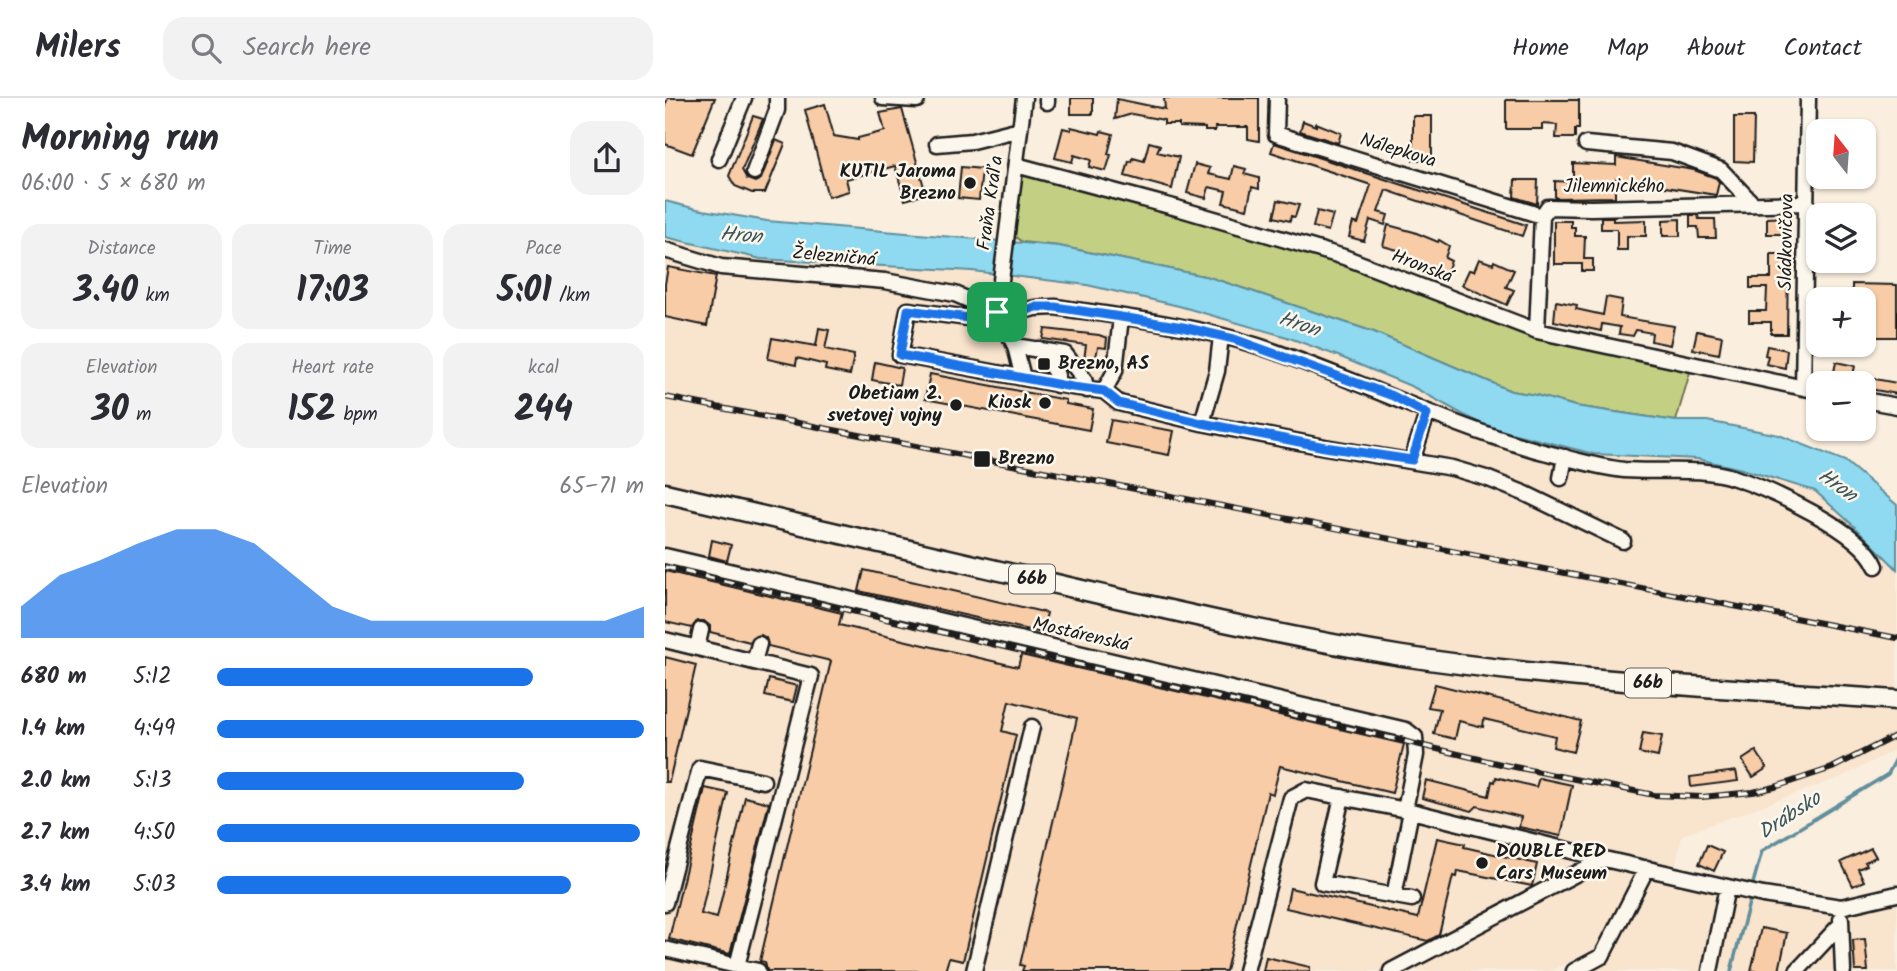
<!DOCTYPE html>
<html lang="en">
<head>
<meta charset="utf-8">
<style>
	body { margin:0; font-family:Kalam,sans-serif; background:#f2f2f3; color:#2b2b33; height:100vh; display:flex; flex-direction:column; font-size:26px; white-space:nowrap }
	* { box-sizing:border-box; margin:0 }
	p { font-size:23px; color:#7c7c81 }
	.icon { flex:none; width:38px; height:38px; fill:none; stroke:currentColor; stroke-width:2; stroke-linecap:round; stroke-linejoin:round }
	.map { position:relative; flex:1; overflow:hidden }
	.details { display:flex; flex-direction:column; background:#fff; width:665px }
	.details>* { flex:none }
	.needle { width:46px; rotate:343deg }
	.tools { position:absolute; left:1141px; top:21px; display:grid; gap:14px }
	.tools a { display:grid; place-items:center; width:70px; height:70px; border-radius:14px; background:#fff; box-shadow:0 2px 5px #0004; font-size:35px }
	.pin { position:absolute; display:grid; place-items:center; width:60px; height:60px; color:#fff; margin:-30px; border-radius:14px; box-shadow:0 4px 10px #0006 }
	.round { display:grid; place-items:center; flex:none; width:74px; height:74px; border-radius:21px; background:#f2f2f3 }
	.summary { display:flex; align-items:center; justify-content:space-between; height:119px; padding:0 21px }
	h1 { font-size:38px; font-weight:600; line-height:52px }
	.figures { display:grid; grid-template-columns:repeat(3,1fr); gap:10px; height:119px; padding:7px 21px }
	.figures div { display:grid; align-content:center; border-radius:18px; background:#f2f2f3; text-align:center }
	.figures b { font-size:35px; font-weight:600 }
	.figures small { font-size:19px; font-weight:400 }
	.figures p { font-size:19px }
	.chart { height:196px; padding:14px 21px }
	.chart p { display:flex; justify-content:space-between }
	.chart svg { width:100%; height:126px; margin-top:7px; fill:#1a73e8; opacity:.7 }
	ul { padding:0 21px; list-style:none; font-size:23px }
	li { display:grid; grid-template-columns:112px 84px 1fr; align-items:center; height:52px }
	li i { height:18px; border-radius:9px; background:#1a73e8 }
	header { display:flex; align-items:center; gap:42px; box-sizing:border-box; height:98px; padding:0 35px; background:#fff; border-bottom:2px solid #e1e1e2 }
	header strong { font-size:33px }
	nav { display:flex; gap:38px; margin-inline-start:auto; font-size:24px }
	.search { width:490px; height:63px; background:#f2f2f3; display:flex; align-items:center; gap:18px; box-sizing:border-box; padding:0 24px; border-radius:21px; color:#7c7c81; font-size:26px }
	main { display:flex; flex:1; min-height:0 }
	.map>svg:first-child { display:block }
	.built { fill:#f9e4ce }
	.green { fill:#c3d084; stroke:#707650; stroke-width:2 }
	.water { fill:#8fdaf0; stroke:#618e9b; stroke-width:2 }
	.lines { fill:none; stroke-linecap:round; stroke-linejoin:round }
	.stream { stroke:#618e9b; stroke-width:3.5 }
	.building { fill:#f8cca7; stroke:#1c1c1c; stroke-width:2 }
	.minor-casing { stroke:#1c1c1c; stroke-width:19 }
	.major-casing { stroke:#1c1c1c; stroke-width:23 }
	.minor { stroke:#fbf7ec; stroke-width:14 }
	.major { stroke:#fbf7ec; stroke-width:18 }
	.rail-casing { stroke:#1c1c1c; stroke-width:6 }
	.rail { stroke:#fbf7ec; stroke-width:3.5; stroke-dasharray:10; stroke-linecap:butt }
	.route-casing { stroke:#fff; stroke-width:14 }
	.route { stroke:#1a73e8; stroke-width:9 }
	.poi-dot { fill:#1c1c1c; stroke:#fbf7ec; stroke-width:2.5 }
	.labels { text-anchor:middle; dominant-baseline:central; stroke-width:5; stroke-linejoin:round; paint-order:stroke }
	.shield { fill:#fbf7ec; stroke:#5f5e5a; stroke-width:2 }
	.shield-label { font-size:18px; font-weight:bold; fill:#1c1c1c }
	.street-label { font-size:19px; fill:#1c1c1c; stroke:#fbf7ec }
	.poi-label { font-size:19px; font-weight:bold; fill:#1c1c1c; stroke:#fbf7ec; text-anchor:end }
	.water-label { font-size:21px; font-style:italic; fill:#3e555c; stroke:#fbf7ec }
</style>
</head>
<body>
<header>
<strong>Milers</strong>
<div class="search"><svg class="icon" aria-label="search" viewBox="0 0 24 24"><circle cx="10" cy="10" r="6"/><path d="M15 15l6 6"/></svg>Search here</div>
<nav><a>Home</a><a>Map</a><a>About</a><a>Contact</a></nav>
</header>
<main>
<section class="details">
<div class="summary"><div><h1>Morning run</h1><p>06:00 · 5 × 680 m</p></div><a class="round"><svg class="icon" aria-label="share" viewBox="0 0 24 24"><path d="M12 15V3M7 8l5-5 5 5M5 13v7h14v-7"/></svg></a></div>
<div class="figures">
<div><p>Distance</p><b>3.40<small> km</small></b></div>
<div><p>Time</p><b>17:03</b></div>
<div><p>Pace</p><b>5:01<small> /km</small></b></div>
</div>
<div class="figures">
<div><p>Elevation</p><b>30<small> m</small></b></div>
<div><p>Heart rate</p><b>152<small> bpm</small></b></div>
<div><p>kcal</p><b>244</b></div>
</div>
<div class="chart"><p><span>Elevation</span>65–71 m</p>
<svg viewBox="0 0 160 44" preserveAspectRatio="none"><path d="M0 44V33L10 22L20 17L30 11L40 6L50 6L60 11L70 22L80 33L90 38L100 38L110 38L120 38L130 38L140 38L150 38L160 33V44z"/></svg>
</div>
<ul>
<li><b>680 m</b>5:12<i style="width:74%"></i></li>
<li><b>1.4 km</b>4:49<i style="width:100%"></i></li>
<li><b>2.0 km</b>5:13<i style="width:72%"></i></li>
<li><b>2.7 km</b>4:50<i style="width:99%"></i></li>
<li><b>3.4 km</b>5:03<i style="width:83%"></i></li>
</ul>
</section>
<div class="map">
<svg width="1232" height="873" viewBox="0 0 1232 873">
	<rect width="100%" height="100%" fill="#faeede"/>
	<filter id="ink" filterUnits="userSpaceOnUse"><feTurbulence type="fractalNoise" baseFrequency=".0143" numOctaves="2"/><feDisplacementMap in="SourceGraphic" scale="14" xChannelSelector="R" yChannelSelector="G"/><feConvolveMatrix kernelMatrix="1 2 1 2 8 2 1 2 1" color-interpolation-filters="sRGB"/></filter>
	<g filter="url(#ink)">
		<!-- built -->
		<path class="built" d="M0 139 96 161 307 173 422 187 514 208 622 239 748 289 819 328 929 356 1033 361 1077 371 1150 393 1191 430 1232 471V651L1176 679 1017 737 1007 783 1152 814 1208 812 1232 802V873H921L909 862 884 873H0Z"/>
		<!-- green -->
		<path class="green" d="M351 67 679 159 872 233 1027 267 1011 323 910 308 871 297 846 293 709 234 544 179 394 148 357 144 341 132Z"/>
		<!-- water -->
		<path class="water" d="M0 103 32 111 102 123 394 148 544 179 709 234 846 293 871 297 910 308 1011 323H1042L1114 337 1180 363 1232 407V471L1191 430 1150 393 1077 371 1033 361 929 356 819 328 748 289 673 258 622 239 514 208 422 187 307 173 96 161 0 139Z"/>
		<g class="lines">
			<!-- stream -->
			<path class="stream" d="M1087 789 1097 753 1223 676 1232 659
				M1066 873 1086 797"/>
		</g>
		<!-- building -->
		<path class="building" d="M3 0H50L27 56 0 46V7Z
			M406 0H428V16H406Z
			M499 0H594V43L583 41V29H550V33H540V30L514 29V26H499V22L467 16 450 21 452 1 500 11Z
			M841 2H914V31H910V40H891L892 27 877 26V31H841Z
			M160 6 169 38 193 42V40L220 33 215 15 237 11 261 96 240 102 230 68 181 81 184 93 163 99 140 12Z
			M88 18 98 21 77 72 82 81 90 84 96 81 111 42 120 46 100 95H87L70 88 64 78Z
			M748 18H767V62H748Z
			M1069 19H1089L1088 64 1069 63Z
			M638 23 651 28V25L676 35 673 45 635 33Z
			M406 29 435 36 436 33 448 36 443 56 446 57 441 73 424 69 426 62 409 57 407 64 390 60 398 30 406 32Z
			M484 44 495 47 492 54 514 59 507 91 460 78 464 63 467 64 468 60 479 63Z
			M609 45 861 127 857 138 721 92 713 114 723 117 720 127 705 122 699 143 684 139 688 124 693 126 706 87 606 54Z
			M951 59 1029 72 1051 80 1054 84 1051 97 950 81V99L890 100V83L908 84V65L951 67Z
			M530 66 545 70 543 76 566 81 569 68 581 71 579 76 594 80V91L587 89 582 111 558 105 561 93 544 89 541 100 522 95Z
			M296 69 317 71 314 102 293 100Z
			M850 82H873L872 106 849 99Z
			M613 102 634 107 630 119 626 118 625 123 609 119Z
			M652 113 668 117 663 133 648 129Z
			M1025 117H1033L1034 121H1050L1051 140H1034L1033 129H1025Z
			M936 119H948V123L981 122V138H962V152H952V131H936Z
			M1123 119V136H1102V120Z
			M1015 121V138H998V122Z
			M889 123H906V129H910V138H920L919 161H928V173H917V166H889Z
			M723 127 749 134 773 144 774 142 784 148 780 160 786 163 780 178 775 179 772 175 737 160 740 154 718 148Z
			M1106 156H1123L1122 236H1106V224H1084V213H1101L1102 190H1085V180H1106Z
			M814 161 828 166 829 163 849 172 841 189 849 192 842 207 797 187 804 172 809 173Z
			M3 169 51 178 42 228 0 219V186Z
			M1187 186 1232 187V239H1199V201H1187Z
			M941 199 957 202 955 219 1009 228 1005 247 986 243 987 235 971 232 968 238 954 236 955 229 937 226 936 233 889 223 891 203 912 207 911 211 938 217Z
			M154 230 164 232 160 251 189 257 185 277 160 272 161 267 132 260 131 267 103 261 107 240 151 248Z
			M380 231 434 237 442 240 441 250 433 249 430 264 419 262 421 247 378 241Z
			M1032 233 1057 238 1054 256 1028 251Z
			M1102 248 1122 252 1120 270 1101 266 1103 258 1100 257Z
			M210 264 237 270 234 287 207 282Z
			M1171 264 1190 268 1188 277 1232 285V296L1199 290V285L1167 284Z
			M265 276 401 302V306L428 311 424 332 260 301Z
			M446 322 509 333 504 357 441 345Z
			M47 442 66 447 62 463 44 458Z
			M199 472 382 515 377 535 194 493Z
			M0 473 177 515 174 527 353 569 356 557 739 646 727 695 615 668 608 696 603 694 561 873H357L359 868 355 867 412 620 344 603 337 633 351 637 298 863 284 860 280 873H102L100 864 95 863 166 563 103 548 101 540 96 537 88 539 85 544 45 534V528L39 523H32L27 530 0 524Z
			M0 559 31 567 4 684H0Z
			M104 581 132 588 128 604 100 598Z
			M770 586 916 623 908 654 888 649 890 638 819 621 818 629 794 623 790 641 769 636 775 611 763 609Z
			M978 635 997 638 993 659 974 655Z
			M1091 653 1102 670 1088 679 1077 662Z
			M1071 673 1073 683 1026 689 1025 679Z
			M831 679 871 689 874 680 907 687 896 738 854 729 856 719 812 708 807 713 757 700 761 682 824 698 827 683 830 684Z
			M40 690 63 695 36 816 52 820 80 699 104 705 65 856 4 841Z
			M772 740 800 746 799 749 872 766 867 788 793 773 792 779 788 778 774 837 763 843 621 810 625 790 753 820Z
			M1042 747 1058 754 1049 773 1034 766Z
			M1206 750 1211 759 1200 764 1202 767 1193 771 1199 783 1188 788 1176 764Z
			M1096 830 1122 835 1114 873H1086Z
			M1200 841 1203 873H1190L1188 842Z
			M601 859 645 869V873H598Z"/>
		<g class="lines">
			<!-- minor casing -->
			<g class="minor-casing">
				<path id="minor" d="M218 0 252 2
					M612 0 611 36 877 118
					M382 4V0
					M272 46 307 43 355 31
					M921 46 1007 54 1056 72 1088 106
					M54 61 79 0
					M351 67 512 110 679 159 872 233 1153 293
					M89 74 112 12V0
					M0 152 56 169 220 183 290 196 332 214 344 216 370 210 390 209C458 219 528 227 593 248 688 279 776 325 871 352 900 359 930 369 959 372 997 375 1034 368 1070 380 1106 392 1197 433 1211 468
					M332 214 304 220 243 212 235 257 407 289 439 293 454 305 537 325 660 349 787 370 821 380 861 396 958 443
					M332 214 359 0
					M332 214 350 248 358 280
					M872 233 877 118 883 109 926 110 1142 105
					M350 248 400 256 419 281 422 292
					M374 251 392 277V287
					M1138 290 1143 0
					M439 293 450 273 456 219
					M1199 302 1232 308
					M537 325 552 273 556 238
					M747 362 762 316
					M896 380 900 359
					M0 458 741 632 750 639 751 657 740 712
					M0 542 146 578 72 868
					M32 550 36 532
					M89 564 94 546
					M677 699 657 785 747 801
					M729 798 746 713
					M0 805 35 670 98 683
					M1176 821 1178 873
					M0 851 93 873
					M309 873 367 629
					M581 873 626 700 641 692 746 713 939 761 1098 797 1176 809 1232 796
					M726 873 939 761
					M909 873 937 858 982 770
					M1045 873 1062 789
					M1132 873 1176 826"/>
			</g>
			<!-- major casing -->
			<g class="major-casing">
				<path id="major" d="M0 395C125 424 249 453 374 482 494 510 615 538 737 558 901 583 1067 590 1232 602"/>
			</g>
			<!-- minor -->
			<use href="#minor" class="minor"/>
			<!-- major -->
			<use href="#major" class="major"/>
			<!-- rail casing -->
			<g class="rail-casing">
				<path id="rail" d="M0 299 1232 540
					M0 469 840 667 989 697 1037 699 1088 694 1110 689 1167 670 1232 637"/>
			</g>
			<!-- rail -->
			<use href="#rail" class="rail"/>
		</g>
	</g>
	<g class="lines" filter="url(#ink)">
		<!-- route casing -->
		<g class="route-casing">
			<path id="route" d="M370 209H390L456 219 518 229 569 241 728 298 762 316 747 362 660 349 537 325 454 305 439 293 407 289 235 257 243 212 304 220 332 214H358Z"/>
		</g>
		<!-- route -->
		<use href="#route" class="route"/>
	</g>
	<!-- markers -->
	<g class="poi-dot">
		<circle cx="305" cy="85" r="7"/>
		<rect x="372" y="259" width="14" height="14" rx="3.5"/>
		<circle cx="380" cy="305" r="7"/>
		<circle cx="291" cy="307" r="7"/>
		<rect x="308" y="352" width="18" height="18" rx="3.5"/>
		<circle cx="817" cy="765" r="7"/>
	</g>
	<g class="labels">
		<!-- shield labels -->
		<g class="shield">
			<rect x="344" y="466.5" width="46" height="29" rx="5"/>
			<rect x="960" y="570.5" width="46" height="29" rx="5"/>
		</g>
		<g class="shield-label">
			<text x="367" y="481">66b</text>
			<text x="983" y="585">66b</text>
		</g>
		<!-- street labels -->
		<g class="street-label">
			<text transform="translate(733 53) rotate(17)">Nálepkova</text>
			<text x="949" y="89">Jilemnického</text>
			<text transform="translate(326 105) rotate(-82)">Fraňa Kráľa</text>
			<text transform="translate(1122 144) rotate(-89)">Sládkovičova</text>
			<text transform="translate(169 159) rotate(5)">Železničná</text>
			<text transform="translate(757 169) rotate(21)">Hronská</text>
			<text transform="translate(416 537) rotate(13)">Mostárenská</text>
		</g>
		<!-- poi labels -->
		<g class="poi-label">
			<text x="291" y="74">KUTIL Jaroma<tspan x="291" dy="22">Brezno</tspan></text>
			<text x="393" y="266" text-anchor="start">Brezno, AS</text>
			<text x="277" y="296">Obetiam 2.<tspan x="277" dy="22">svetovej vojny</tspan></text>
			<text x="366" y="305">Kiosk</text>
			<text x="333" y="361" text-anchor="start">Brezno</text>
			<text x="831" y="754" text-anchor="start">DOUBLE RED<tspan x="831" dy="22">Cars Museum</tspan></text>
		</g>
		<!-- water labels -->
		<g class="water-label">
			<text transform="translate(76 138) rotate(5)">Hron</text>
			<text transform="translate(634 227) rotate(18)">Hron</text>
			<text transform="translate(1172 388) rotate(35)">Hron</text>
			<text transform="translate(1125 718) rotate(-33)">Drábsko</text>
		</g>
	</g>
</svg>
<div class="tools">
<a><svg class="needle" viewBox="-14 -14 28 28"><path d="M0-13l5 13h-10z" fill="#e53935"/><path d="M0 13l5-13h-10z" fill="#7c7c81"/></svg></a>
<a><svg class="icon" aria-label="layers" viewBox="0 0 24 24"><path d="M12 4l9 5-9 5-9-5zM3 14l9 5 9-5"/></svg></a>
<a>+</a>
<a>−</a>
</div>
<div class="pin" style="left:332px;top:214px;background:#1e9e55"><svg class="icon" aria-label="arrive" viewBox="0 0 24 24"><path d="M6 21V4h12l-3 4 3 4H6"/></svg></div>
</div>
</main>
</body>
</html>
